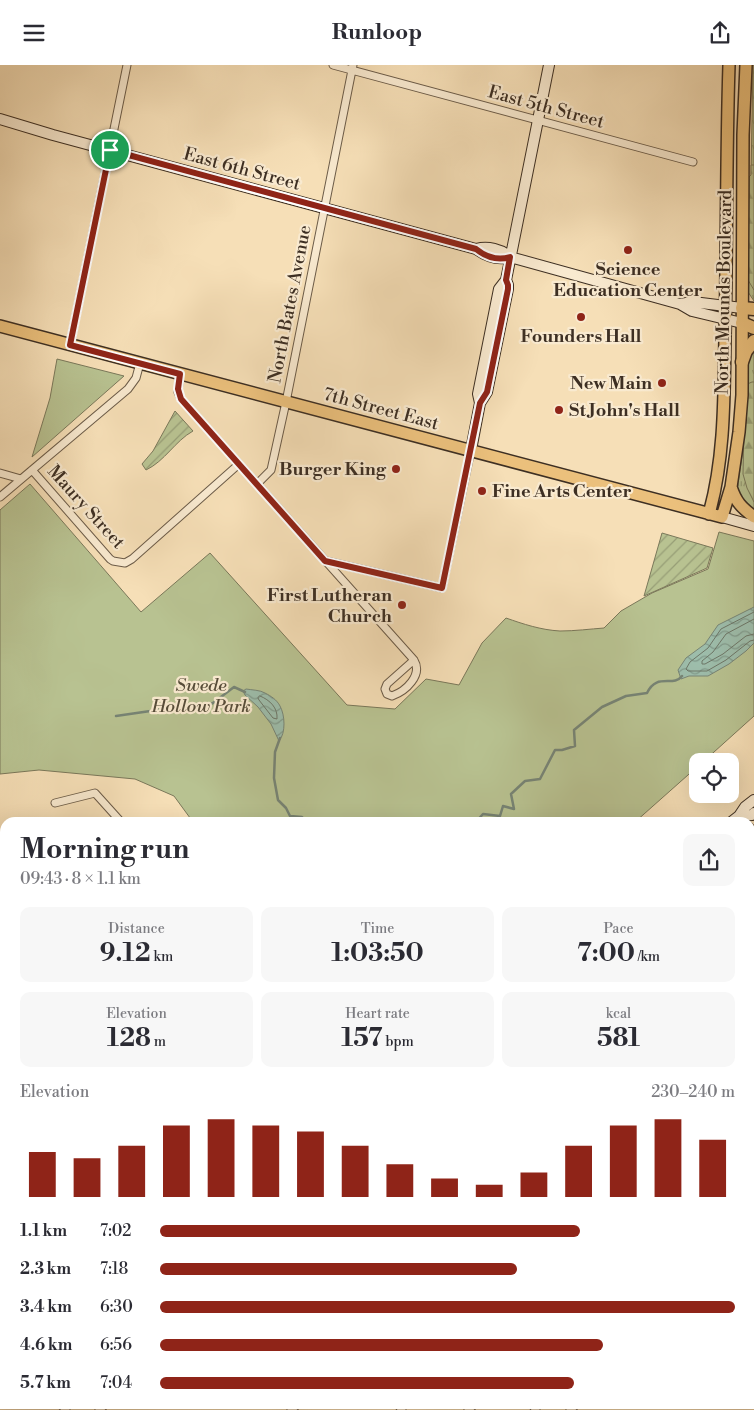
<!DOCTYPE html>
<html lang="en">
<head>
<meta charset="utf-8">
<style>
	body { margin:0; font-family:"Libre Bodoni",serif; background:#f7f7f7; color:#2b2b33; height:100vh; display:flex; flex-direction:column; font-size:19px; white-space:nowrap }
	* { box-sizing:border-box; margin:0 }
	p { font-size:16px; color:#7c7c81 }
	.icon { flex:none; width:28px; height:28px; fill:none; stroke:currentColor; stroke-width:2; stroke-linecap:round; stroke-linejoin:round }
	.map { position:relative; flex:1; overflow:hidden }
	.details { position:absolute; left:0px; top:752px; width:755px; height:592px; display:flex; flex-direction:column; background:#fff; border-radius:15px 15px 0 0; box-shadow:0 5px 20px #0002 }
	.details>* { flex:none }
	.buttons { position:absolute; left:689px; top:688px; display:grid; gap:10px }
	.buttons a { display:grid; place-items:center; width:50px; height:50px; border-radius:10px; background:#fff; box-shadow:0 5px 20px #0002; font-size:25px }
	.pin { position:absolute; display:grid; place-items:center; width:42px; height:42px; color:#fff; margin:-21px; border:2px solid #fff; border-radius:50%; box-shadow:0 1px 5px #0007 }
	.round { display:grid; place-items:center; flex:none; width:52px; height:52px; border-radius:10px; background:#f7f7f7 }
	.head { display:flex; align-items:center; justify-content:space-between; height:85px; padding:0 20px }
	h1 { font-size:28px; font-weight:700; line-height:38px }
	.stats { display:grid; grid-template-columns:repeat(3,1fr); gap:8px; height:85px; padding:5px 20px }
	.stats div { display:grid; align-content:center; border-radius:10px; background:#f7f7f7; text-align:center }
	.stats b { font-size:25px; font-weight:700 }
	.stats small { font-size:14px; font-weight:400 }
	.stats p { font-size:14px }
	.chart { height:140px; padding:10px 20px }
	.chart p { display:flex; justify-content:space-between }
	.chart svg { width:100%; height:90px; margin-top:5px; stroke:#8f2418; stroke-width:6 }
	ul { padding:0 20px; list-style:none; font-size:16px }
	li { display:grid; grid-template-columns:80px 60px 1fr; align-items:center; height:38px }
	li i { height:12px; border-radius:6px; background:#8f2418 }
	header { display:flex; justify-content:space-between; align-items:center; height:65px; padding:0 20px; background:#fff; font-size:22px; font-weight:700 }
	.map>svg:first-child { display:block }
	.grass { fill:url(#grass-tufts); stroke:#7a785a }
	.forest { fill:url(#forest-firs); stroke:#7a785a }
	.park { fill:#b8c291; stroke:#7a785a }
	.garden { fill:url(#garden-furrows); stroke:#7a785a }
	.water { fill:url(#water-waves); stroke:#778475 }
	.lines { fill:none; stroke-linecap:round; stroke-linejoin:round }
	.shore { stroke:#6d7667; stroke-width:1 }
	.stream { stroke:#778475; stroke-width:2.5 }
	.street-casing { stroke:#6b5b48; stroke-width:9 }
	.secondary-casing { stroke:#3d2f23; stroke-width:12 }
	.primary-casing { stroke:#3d2f23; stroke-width:14 }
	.highway-casing { stroke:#3d2f23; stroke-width:15 }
	.street { stroke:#f9ead0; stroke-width:7 }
	.secondary { stroke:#f9ead0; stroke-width:10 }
	.primary { stroke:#ebc07c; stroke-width:11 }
	.highway { stroke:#ebc07c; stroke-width:12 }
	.rail { stroke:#3d2f23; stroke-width:2.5; stroke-dasharray:9 9; stroke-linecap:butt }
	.route-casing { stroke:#fff; stroke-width:10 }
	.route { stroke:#8f2418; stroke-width:6 }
	.poi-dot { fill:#8f2418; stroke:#f9ead0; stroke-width:2 }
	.labels { text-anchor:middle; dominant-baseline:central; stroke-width:4.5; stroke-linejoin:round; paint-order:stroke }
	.street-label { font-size:18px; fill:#3d2f23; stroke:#f9ead0 }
	.poi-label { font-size:18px; font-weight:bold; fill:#3d2f23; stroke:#f9ead0; text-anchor:end }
	.park-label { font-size:18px; font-style:italic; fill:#564c39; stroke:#f9ead0 }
</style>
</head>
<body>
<header><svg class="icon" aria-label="menu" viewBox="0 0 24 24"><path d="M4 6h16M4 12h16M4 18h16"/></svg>Runloop<svg class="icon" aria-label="share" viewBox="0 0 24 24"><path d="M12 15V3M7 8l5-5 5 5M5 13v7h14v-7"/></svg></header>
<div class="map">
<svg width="754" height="1345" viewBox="0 0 754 1345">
	<defs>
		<pattern id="grass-tufts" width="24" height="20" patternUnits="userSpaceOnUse" patternTransform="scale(1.25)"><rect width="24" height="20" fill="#b8c291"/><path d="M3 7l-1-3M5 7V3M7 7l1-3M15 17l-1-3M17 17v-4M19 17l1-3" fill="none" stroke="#979e76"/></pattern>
		<pattern id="forest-firs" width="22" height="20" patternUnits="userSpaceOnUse" patternTransform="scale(1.25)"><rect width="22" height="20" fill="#b8c291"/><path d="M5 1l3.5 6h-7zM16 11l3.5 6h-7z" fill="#979e76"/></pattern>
		<pattern id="garden-furrows" width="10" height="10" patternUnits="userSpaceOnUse" patternTransform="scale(1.25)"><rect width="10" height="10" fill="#b8c291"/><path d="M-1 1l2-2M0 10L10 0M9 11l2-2" fill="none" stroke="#979e76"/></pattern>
		<pattern id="water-waves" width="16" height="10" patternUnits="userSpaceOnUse" patternTransform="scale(1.25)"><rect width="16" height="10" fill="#9dbdab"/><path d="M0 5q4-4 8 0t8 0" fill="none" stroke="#819a8b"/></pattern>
	</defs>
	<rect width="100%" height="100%" fill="#f6dfb7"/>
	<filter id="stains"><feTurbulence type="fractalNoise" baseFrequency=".004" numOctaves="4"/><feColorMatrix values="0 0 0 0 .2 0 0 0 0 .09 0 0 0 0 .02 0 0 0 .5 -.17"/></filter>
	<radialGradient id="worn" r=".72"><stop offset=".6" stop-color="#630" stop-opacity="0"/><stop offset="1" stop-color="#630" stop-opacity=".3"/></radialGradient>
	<!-- grass -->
	<path class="grass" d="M753 0H754V236L748 227V223L749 112 751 110Z
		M754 285V444L745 438 737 425 743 385 747 295Z"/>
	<!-- forest -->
	<path class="forest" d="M751 100H754V225L748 215 749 112 751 110Z
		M752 317H754V437L747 423 743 409 745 320Z"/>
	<!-- park -->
	<path class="park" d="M57 294 124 311 32 392 50 333Z
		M30 419 141 547 210 488 347 640 395 644 426 614 459 620 482 578 506 553C523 559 541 565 560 566 575 566 590 564 604 563L621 546 652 528 708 504 719 467 754 476V651L704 696H698L697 702 635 757H193L174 731 135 714 39 705 0 709V445Z"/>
	<!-- garden -->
	<path class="garden" d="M175 346 193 366C175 376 165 396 146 405L142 399 153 386Z
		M662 468 713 483 707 503 644 531Z"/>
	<!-- water -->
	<path class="water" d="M754 542V578L746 586 729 599 708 611H689L681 614 678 605 686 593 705 579 718 560Z
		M246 624C252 625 260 625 265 628 271 631 277 635 280 641 285 650 286 668 279 676L271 659 258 642 245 630 243 626Z"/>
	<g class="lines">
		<!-- shore -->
		<path class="shore" d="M754 547 721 564 708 583 690 597 686 604 688 606H707L726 595 750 576 754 575
			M754 554 726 569 713 587 702 596V599H705L723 589 746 571 754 569
			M260 631C270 635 278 643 277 654L273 653 259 635 258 633Z"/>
		<!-- stream -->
		<path class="stream" d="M116 651 171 643 189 646 197 645 213 638 234 622 245 627
			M280 673 275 687 274 713 278 735 286 743 290 751 302 752 307 758
			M475 758 483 749 500 751 503 741 514 744 511 729 525 716 540 714 555 685H562L575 681 574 665 602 642 626 631 647 628C657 607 673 623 682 611"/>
		<!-- street casing -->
		<g class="street-casing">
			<path id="street" d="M333 0 693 97
				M70 280 127 0
				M180 309 178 327 181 334 414 595C423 610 406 626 392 631L387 629 385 624 387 619 414 595
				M32 405 110 494 113 496 125 498 132 494 239 399
				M0 408 21 414
				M257 419 271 405 286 337 353 0
				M0 432 128 324 136 313 140 298
				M326 496 442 523 471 385
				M55 738 95 728 122 758
				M750 762 754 767
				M750 919 754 915
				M750 981 754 985
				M0 1081 5 1087
				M750 1102 754 1098
				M750 1188 754 1184
				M0 1264 5 1259
				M0 1271 5 1277
				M61 1340 66 1345
				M398 1340 402 1345
				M532 1340 536 1345
				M99 1345 105 1340
				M291 1345 297 1340
				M468 1345 474 1340
				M570 1345 576 1340"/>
		</g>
		<!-- secondary casing -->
		<g class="secondary-casing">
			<path id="secondary" d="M0 54 53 70 476 184C486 191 497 196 510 192
				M476 184C488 181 501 184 510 192L680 239 692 246 742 258
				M680 239 693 237 742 243
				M480 338 478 329 499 224 506 215 549 0
				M471 385 480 338 487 327 508 224V220L506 215
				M722 452 754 461
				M739 751 752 750 754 748
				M730 758 739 751 745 742 754 735
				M0 819H5
				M0 891 5 896
				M0 1096 5 1091
				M750 1128 754 1131
				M750 1138 754 1142"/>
		</g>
		<!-- primary casing -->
		<g class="primary-casing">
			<path id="primary" d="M0 261 722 452 731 422 739 367 742 330 743 70 746 0
				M731 422C736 437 741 442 754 452
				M709 449C725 392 724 331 725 272 727 182 726 91 729 0"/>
		</g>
		<!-- highway casing -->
		<g class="highway-casing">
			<path id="highway" d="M742 243 754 244
				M742 258 754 263
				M742 297 746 286 754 276"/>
		</g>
		<!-- street -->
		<use href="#street" class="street"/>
		<!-- secondary -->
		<use href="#secondary" class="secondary"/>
		<!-- primary -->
		<use href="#primary" class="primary"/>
		<!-- highway -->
		<use href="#highway" class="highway"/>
		<!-- rail -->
		<path class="rail" d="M0 1336 8 1345"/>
	</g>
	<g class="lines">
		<!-- route casing -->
		<g class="route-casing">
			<path id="route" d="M110 85 476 184C486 192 497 196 510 192L506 215 508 220V224L487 327 480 338 442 523 325 496 181 334 178 324 180 309 70 280Z"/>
		</g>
		<!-- route -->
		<use href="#route" class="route"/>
	</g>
	<!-- markers -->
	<g class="poi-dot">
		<circle cx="628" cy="185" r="5"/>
		<circle cx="581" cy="252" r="5"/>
		<circle cx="662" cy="318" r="5"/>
		<circle cx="559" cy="345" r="5"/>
		<circle cx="396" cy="404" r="5"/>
		<circle cx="482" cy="426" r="5"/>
		<circle cx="402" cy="540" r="5"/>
	</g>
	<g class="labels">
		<!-- street labels -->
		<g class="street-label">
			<text transform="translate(546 42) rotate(15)">East 5th Street</text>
			<text transform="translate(242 104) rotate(15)">East 6th Street</text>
			<text transform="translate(724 227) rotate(-89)">North Mounds Boulevard</text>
			<text transform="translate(290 239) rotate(-79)">North Bates Avenue</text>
			<text transform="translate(381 344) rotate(15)">7th Street East</text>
			<text transform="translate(86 442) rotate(48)">Maury Street</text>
		</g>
		<!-- poi labels -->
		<g class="poi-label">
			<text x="628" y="204" text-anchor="middle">Science<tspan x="628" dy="21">Education Center</tspan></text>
			<text x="581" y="271" text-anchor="middle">Founders Hall</text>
			<text x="652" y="318">New Main</text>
			<text x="569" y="345" text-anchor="start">St John's Hall</text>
			<text x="386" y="404">Burger King</text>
			<text x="492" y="426" text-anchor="start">Fine Arts Center</text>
			<text x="392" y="530">First Lutheran<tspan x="392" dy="21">Church</tspan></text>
		</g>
		<!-- park labels -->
		<g class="park-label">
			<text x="201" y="620">Swede<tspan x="201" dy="21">Hollow Park</tspan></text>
		</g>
	</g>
	<rect width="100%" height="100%" filter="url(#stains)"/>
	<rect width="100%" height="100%" fill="url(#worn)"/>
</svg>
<div class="buttons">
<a><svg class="icon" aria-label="locate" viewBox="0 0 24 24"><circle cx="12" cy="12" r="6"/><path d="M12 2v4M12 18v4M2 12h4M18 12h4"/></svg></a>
</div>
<div class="pin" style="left:110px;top:85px;background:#1e9e55"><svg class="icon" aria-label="arrive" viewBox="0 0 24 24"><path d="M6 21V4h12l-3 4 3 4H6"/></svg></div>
<section class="details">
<div class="head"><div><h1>Morning run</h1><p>09:43 · 8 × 1.1 km</p></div><a class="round"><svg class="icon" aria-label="share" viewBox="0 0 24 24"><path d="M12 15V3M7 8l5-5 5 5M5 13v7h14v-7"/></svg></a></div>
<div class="stats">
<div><p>Distance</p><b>9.12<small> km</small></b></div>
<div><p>Time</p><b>1:03:50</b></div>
<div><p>Pace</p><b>7:00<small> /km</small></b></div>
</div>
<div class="stats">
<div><p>Elevation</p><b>128<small> m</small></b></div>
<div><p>Heart rate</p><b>157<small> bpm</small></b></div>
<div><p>kcal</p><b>581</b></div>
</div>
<div class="chart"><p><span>Elevation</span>230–240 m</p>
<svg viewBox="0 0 160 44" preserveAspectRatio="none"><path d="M5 44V22M15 44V25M25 44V19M35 44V9M45 44V6M55 44V9M65 44V12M75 44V19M85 44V28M95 44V35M105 44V38M115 44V32M125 44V19M135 44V9M145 44V6M155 44V16"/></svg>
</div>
<ul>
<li><b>1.1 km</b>7:02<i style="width:73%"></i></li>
<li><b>2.3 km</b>7:18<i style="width:62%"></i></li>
<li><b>3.4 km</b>6:30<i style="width:100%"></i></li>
<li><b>4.6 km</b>6:56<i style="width:77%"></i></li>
<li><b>5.7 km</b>7:04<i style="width:72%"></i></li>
</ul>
</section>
</div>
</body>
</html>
